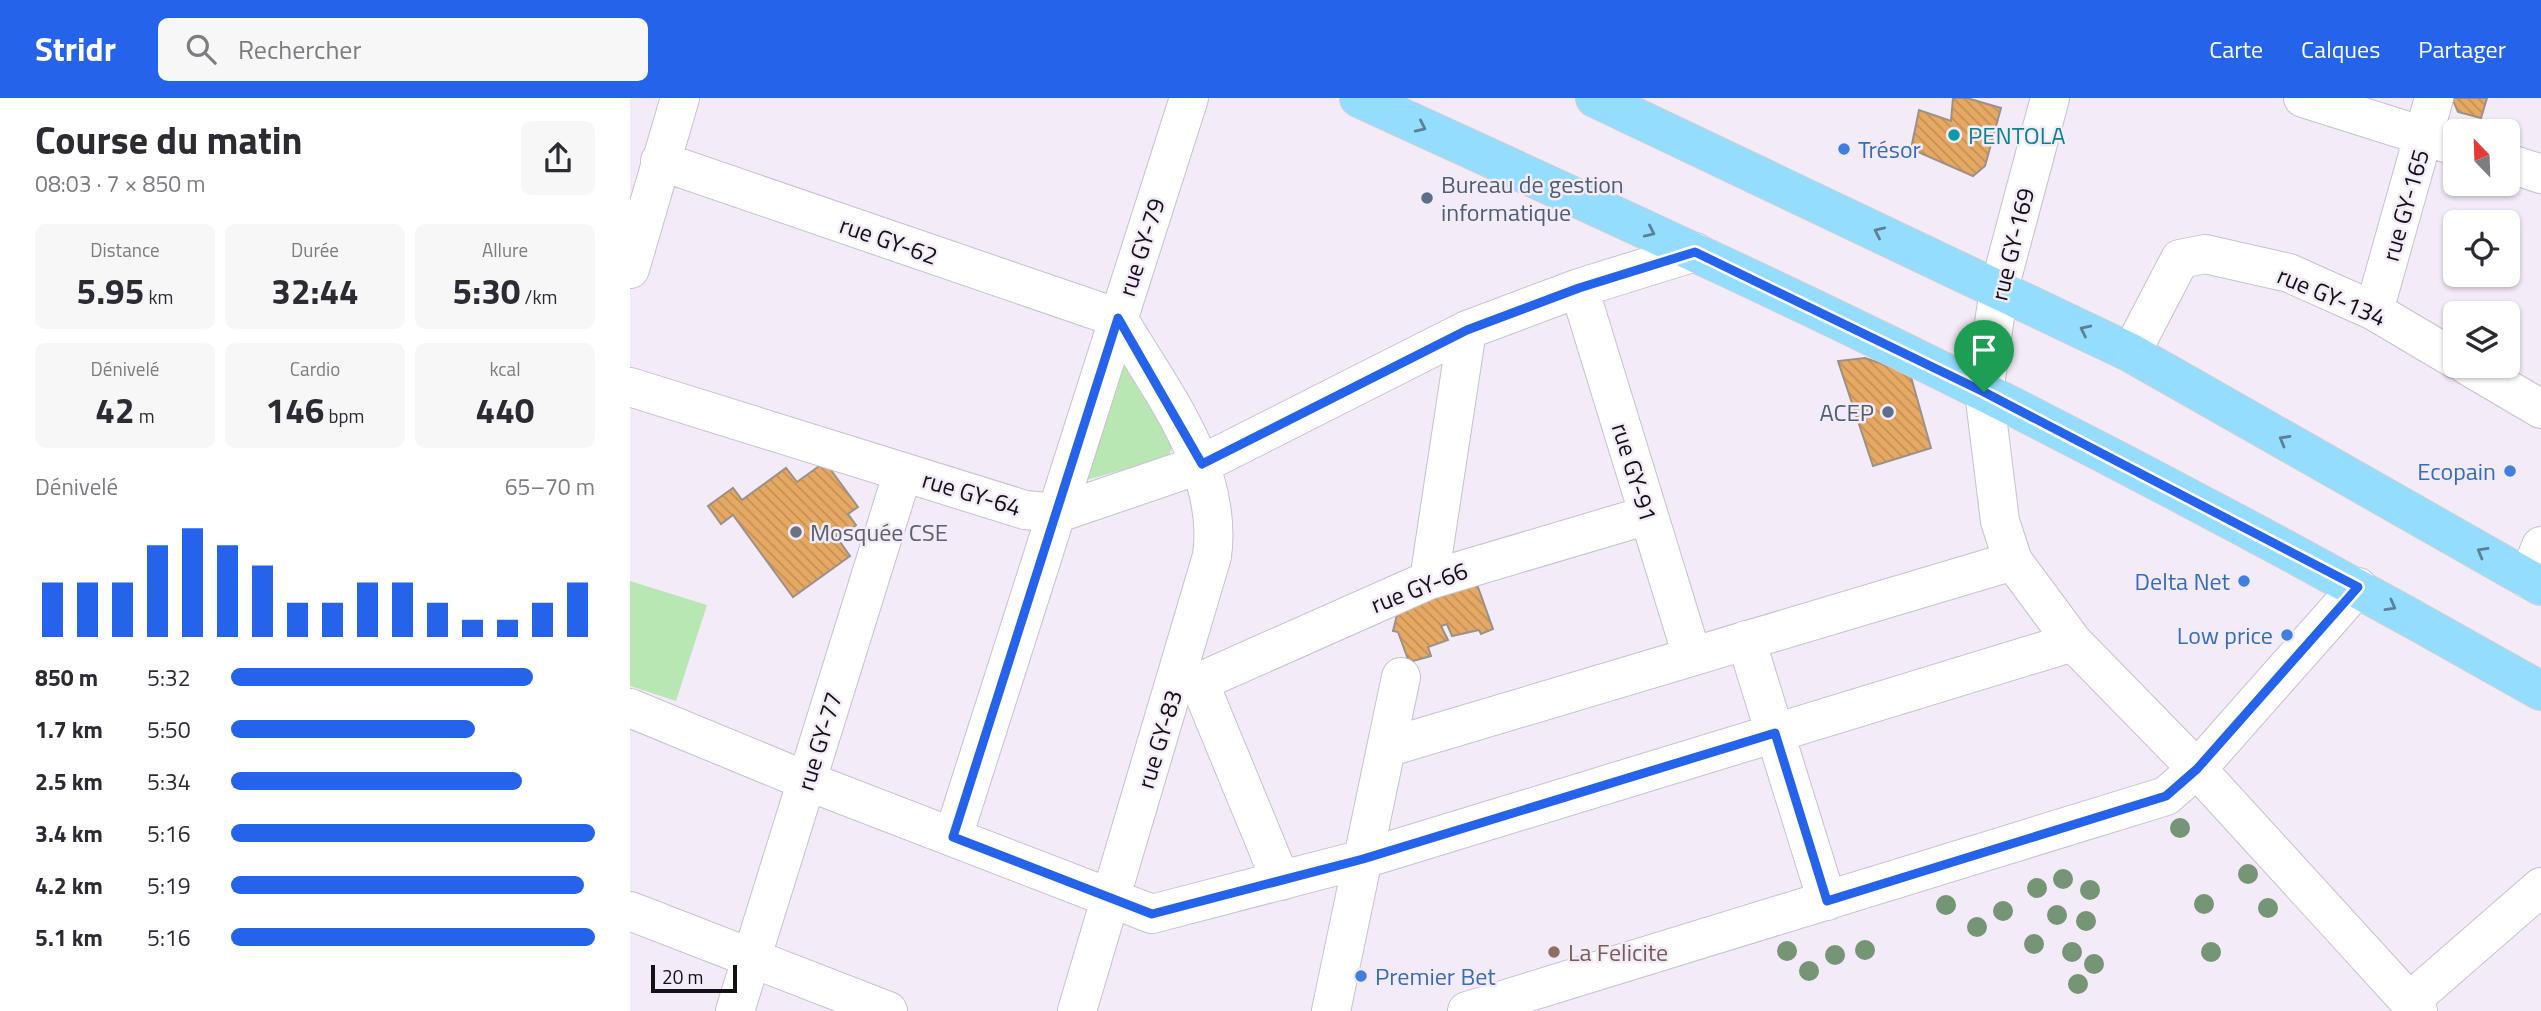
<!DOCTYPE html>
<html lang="fr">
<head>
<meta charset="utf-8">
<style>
	body { margin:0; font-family:"Titillium Web",sans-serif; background:#f7f7f7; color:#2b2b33; height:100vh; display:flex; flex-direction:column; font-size:26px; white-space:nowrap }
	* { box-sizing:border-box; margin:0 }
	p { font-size:23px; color:#7c7c81 }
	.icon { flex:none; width:38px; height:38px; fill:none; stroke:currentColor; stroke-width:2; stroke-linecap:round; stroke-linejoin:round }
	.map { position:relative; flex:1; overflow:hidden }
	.sheet { display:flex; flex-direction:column; background:#fff; width:630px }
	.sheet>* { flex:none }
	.needle { width:46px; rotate:337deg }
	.fabs { position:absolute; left:1813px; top:21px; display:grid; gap:14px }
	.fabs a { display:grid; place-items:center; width:77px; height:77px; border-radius:10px; background:#fff; box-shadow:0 2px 5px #0004; font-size:35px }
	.scale { position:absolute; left:21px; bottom:18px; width:86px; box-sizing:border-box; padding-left:7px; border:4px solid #131115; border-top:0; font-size:19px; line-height:24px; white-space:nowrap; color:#131115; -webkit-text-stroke:5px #f3ebf8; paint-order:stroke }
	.pin { position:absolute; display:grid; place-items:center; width:60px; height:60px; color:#fff; margin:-72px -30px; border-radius:50% 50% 50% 0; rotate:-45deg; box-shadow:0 0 7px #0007 }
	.pin .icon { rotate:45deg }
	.round { display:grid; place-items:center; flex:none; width:74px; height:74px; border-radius:10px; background:#f7f7f7 }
	.headline { display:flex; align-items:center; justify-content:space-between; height:119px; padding:0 35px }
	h1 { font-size:38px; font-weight:700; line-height:52px }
	.metrics { display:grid; grid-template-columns:repeat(3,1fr); gap:10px; height:119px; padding:7px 35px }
	.metrics div { display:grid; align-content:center; border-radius:10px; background:#f7f7f7; text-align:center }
	.metrics b { font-size:35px; font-weight:700 }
	.metrics small { font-size:19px; font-weight:400 }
	.metrics p { font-size:19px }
	.chart { height:196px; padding:14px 35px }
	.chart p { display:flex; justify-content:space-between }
	.chart svg { width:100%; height:126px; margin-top:7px; stroke:#2563eb; stroke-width:6 }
	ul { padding:0 35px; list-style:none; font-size:23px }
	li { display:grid; grid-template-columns:112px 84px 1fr; align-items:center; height:52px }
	li i { height:18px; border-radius:9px; background:#2563eb }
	header { display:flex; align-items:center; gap:42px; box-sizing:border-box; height:98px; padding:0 35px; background:#2563eb; color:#fff }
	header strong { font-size:33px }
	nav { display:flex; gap:38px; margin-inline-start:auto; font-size:24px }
	.search { width:490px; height:63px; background:#f7f7f7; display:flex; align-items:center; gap:18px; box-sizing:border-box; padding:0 24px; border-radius:10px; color:#7c7c81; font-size:26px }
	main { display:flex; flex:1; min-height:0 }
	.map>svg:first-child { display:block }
	.park { fill:#b8e7b3 }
	.building { fill:url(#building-back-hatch); stroke:#9b9187; stroke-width:2 }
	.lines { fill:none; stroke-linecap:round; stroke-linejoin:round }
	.minor-casing { stroke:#c8c1cd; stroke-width:40 }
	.major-casing { stroke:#d0cfd0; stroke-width:40 }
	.minor { stroke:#fff; stroke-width:38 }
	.major { stroke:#94ddfe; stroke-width:38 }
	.tree { fill:#769476 }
	.oneway { stroke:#5a8195 }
	.route-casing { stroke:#fff; stroke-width:14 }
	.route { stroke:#2563eb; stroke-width:9 }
	.culture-dot { fill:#0f9aa8; stroke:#f3ebf8; stroke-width:2.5 }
	.shop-dot { fill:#3f7fe0; stroke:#f3ebf8; stroke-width:2.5 }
	.service-dot { fill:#5c6f8a; stroke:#f3ebf8; stroke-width:2.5 }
	.worship-dot { fill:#6b7280; stroke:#f3ebf8; stroke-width:2.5 }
	.education-dot { fill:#8d6e63; stroke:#f3ebf8; stroke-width:2.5 }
	.labels { text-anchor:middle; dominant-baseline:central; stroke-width:5; stroke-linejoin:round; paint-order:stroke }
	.culture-label { font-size:24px; fill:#0d838f; stroke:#f3ebf8; text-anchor:start }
	.shop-label { font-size:24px; fill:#366cbe; stroke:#f3ebf8; text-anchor:end }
	.service-label { font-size:24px; fill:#4e5e75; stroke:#f3ebf8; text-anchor:start }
	.street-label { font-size:24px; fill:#131115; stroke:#f3ebf8 }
	.worship-label { font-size:24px; fill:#5b616d; stroke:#f3ebf8; text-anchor:start }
	.education-label { font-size:24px; fill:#785e54; stroke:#f3ebf8; text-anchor:start }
</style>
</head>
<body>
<header>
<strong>Stridr</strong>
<div class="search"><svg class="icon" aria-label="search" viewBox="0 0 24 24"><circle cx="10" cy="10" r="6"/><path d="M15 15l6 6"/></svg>Rechercher</div>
<nav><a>Carte</a><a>Calques</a><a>Partager</a></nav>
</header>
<main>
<section class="sheet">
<div class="headline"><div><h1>Course du matin</h1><p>08:03 · 7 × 850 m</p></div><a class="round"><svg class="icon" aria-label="share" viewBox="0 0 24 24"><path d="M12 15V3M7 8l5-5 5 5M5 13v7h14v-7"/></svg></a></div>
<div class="metrics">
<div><p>Distance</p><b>5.95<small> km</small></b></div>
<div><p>Durée</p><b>32:44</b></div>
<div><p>Allure</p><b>5:30<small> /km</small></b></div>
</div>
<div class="metrics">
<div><p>Dénivelé</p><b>42<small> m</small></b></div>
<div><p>Cardio</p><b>146<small> bpm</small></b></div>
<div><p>kcal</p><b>440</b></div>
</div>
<div class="chart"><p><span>Dénivelé</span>65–70 m</p>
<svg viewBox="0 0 160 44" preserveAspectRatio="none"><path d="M5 44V25M15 44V25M25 44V25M35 44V12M45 44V6M55 44V12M65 44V19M75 44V32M85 44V32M95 44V25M105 44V25M115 44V32M125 44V38M135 44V38M145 44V32M155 44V25"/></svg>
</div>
<ul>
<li><b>850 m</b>5:32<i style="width:83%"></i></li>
<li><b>1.7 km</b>5:50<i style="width:67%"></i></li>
<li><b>2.5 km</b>5:34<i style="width:80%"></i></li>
<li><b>3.4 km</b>5:16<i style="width:100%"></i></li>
<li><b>4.2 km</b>5:19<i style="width:97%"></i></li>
<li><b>5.1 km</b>5:16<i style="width:100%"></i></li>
</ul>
</section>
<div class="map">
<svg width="1911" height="913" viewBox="0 0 1911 913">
	<defs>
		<pattern id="building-back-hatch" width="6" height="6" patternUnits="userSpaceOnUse" patternTransform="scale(1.75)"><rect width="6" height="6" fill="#e5a964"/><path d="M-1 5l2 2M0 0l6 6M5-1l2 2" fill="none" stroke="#c49056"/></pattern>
	</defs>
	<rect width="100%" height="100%" fill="#f3ebf8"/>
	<!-- park -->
	<path class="park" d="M497 262 545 344 538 359 446 385 486 265Z
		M0 483 77 507 46 603 0 588Z"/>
	<!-- building -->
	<path class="building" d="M1323 0H1337L1371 10 1355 68 1343 78 1281 51 1289 12 1321 23Z
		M1822 0H1857L1851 20 1828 14Z
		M1235 260 1270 272 1281 279 1301 350 1243 368 1208 263Z
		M195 364 228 409 218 416 226 427 208 441 220 458 163 499 103 417 91 426 78 408 103 390 112 402 156 370 167 384Z
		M844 478 863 531 851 536 849 532 822 538 817 526 811 528 818 542 798 549 801 558 779 564 768 534 763 533 769 509Z"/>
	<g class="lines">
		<!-- minor casing -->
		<g class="minor-casing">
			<path id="minor" d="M1420 0 1369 191 1354 294 1370 423 1383 463 1443 544 1567 671 1788 913
				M1673 0 1825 48
				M30 63 488 220C530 292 594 370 582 458L447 913
				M1878 65 1911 76
				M0 171 50 0
				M949 190 1062 558
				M1744 213 1804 0
				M1501 255 1550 161 1575 156 1659 175 1744 213 1825 261
				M1838 268 1911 311
				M0 289 395 412 428 415 572 366 837 232 949 190 1065 154
				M1898 481 1911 448
				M799 482 837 232
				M1116 542 1197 803
				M569 584 799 482 1018 417
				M569 584 651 783
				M0 610 177 683 522 816 733 761 1443 544
				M756 650 1383 463
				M323 739 559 0
				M0 813 258 913
				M1780 903 1911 789
				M105 913 273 374
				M701 913 771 579
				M837 913 1536 698 1567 671 1728 489"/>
		</g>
		<!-- major casing -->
		<g class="major-casing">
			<path id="major" d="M729 0C938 96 1149 191 1354 294 1542 389 1728 489 1911 593
				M965 0 1501 255 1911 488"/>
		</g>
		<!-- minor -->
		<use href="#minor" class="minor"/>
		<!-- major -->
		<use href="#major" class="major"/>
	</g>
	<!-- trees -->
	<g class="tree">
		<circle cx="1550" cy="730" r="10"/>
		<circle cx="1618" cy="776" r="10"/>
		<circle cx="1433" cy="781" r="10"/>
		<circle cx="1407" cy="790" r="10"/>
		<circle cx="1460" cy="792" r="10"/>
		<circle cx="1574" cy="806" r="10"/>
		<circle cx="1316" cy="807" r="10"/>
		<circle cx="1638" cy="810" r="10"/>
		<circle cx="1373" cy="813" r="10"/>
		<circle cx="1427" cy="817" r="10"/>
		<circle cx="1456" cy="823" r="10"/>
		<circle cx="1347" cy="829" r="10"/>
		<circle cx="1404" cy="846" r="10"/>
		<circle cx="1235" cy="852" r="10"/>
		<circle cx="1157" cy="853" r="10"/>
		<circle cx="1442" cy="854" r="10"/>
		<circle cx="1581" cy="854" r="10"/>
		<circle cx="1205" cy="857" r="10"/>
		<circle cx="1464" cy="866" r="10"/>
		<circle cx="1179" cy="873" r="10"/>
		<circle cx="1448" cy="886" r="10"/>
	</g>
	<!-- one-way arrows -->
	<defs><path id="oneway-chevron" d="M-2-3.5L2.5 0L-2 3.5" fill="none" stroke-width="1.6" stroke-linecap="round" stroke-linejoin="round" transform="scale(1.75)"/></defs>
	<g class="oneway">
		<use href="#oneway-chevron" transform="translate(791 29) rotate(25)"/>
		<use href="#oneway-chevron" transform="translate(1020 134) rotate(25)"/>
		<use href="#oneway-chevron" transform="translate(1249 134) rotate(-155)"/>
		<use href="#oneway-chevron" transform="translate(1455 232) rotate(-154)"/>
		<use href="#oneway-chevron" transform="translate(1654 342) rotate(-150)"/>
		<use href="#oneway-chevron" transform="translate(1852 454) rotate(-150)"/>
		<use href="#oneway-chevron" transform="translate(1761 508) rotate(29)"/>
	</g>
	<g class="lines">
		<!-- route casing -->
		<g class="route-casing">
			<path id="route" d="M1065 154 1354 294 1728 489 1567 671 1536 698 1197 803 1145 635 733 761 522 816 323 739 488 220 572 366 837 232 949 190Z"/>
		</g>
		<!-- route -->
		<use href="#route" class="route"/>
	</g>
	<!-- markers -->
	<circle class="culture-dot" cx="1324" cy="37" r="7"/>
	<g class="shop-dot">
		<circle cx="1214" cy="51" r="7"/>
		<circle cx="1880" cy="373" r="7"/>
		<circle cx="1614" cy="483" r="7"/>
		<circle cx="1657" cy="537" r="7"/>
		<circle cx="731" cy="878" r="7"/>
	</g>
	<g class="service-dot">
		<circle cx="797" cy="100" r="7"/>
		<circle cx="1258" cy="314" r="7"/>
	</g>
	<circle class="worship-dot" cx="166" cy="434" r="7"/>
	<circle class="education-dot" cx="924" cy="854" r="7"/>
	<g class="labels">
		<!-- culture labels -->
		<g class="culture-label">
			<text x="1338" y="37">PENTOLA</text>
		</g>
		<!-- shop labels -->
		<g class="shop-label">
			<text x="1228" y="51" text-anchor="start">Trésor</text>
			<text x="1866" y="373">Ecopain</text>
			<text x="1600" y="483">Delta Net</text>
			<text x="1643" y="537">Low price</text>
			<text x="745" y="878" text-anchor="start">Premier Bet</text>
		</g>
		<!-- service labels -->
		<g class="service-label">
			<text x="811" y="86">Bureau de gestion<tspan x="811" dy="28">informatique</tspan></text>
			<text x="1244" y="314" text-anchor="end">ACEP</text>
		</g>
		<!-- street labels -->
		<g class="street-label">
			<text transform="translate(1775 107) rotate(-74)">rue GY-165</text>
			<text transform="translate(259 142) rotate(19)">rue GY-62</text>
			<text transform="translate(1382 146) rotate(-76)">rue GY-169</text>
			<text transform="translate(511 149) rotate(-72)">rue GY-79</text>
			<text transform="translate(1702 198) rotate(23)">rue GY-134</text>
			<text transform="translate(1005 374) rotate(73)">rue GY-91</text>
			<text transform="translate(342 395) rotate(17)">rue GY-64</text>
			<text transform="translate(789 489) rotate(-21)">rue GY-66</text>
			<text transform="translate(529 641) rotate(-73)">rue GY-83</text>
			<text transform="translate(189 643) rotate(-73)">rue GY-77</text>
		</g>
		<!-- worship labels -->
		<g class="worship-label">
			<text x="180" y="434">Mosquée CSE</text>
		</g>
		<!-- education labels -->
		<g class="education-label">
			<text x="938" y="854">La Felicite</text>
		</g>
	</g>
</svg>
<div class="fabs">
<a><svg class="needle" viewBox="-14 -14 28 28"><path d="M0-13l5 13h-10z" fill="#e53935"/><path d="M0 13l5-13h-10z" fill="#7c7c81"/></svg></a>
<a><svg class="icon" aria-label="locate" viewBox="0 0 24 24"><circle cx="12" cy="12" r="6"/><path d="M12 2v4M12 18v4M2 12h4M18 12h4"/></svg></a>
<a><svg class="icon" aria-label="layers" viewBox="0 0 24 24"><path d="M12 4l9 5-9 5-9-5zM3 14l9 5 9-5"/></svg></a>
</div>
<div class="scale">20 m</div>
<div class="pin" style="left:1354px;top:294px;background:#1e9e55"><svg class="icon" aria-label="arrive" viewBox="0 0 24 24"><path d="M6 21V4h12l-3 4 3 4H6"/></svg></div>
</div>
</main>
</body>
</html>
